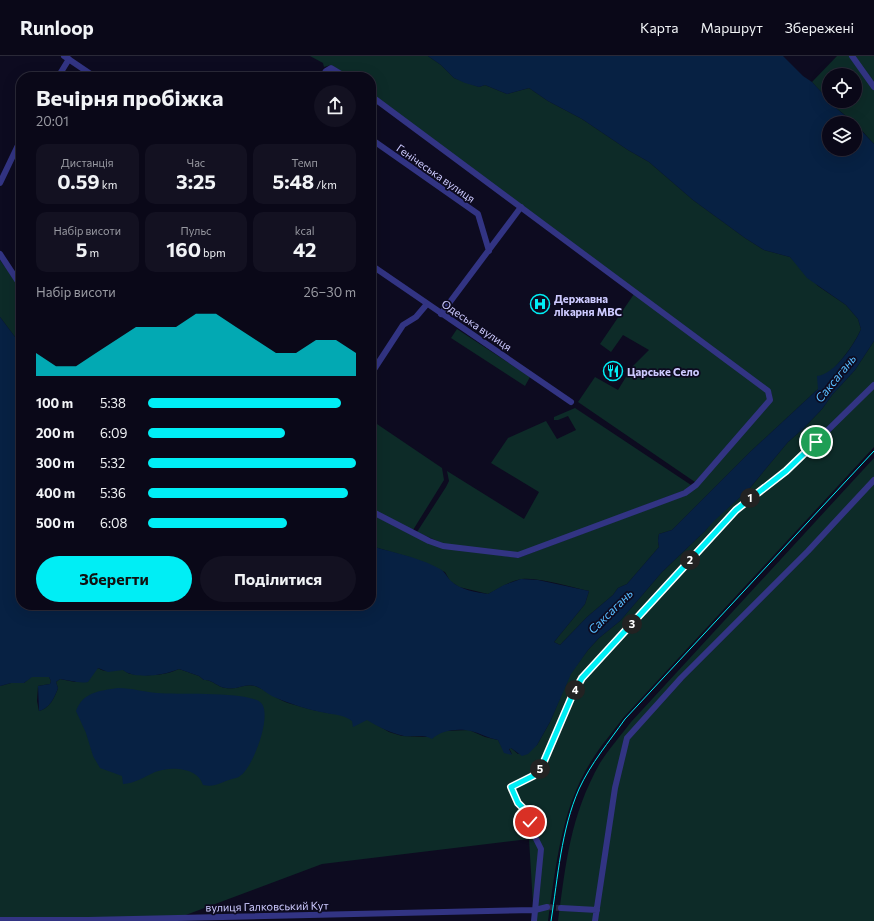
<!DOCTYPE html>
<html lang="uk">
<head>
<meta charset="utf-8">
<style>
	body { margin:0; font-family:Commissioner,sans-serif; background:#131121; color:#f1f3f6; height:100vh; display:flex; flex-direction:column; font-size:15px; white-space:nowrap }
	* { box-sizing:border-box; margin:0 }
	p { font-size:13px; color:#999aa2 }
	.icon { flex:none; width:22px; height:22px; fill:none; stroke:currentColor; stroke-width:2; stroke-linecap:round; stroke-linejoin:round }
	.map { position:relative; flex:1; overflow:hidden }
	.drawer { position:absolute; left:16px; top:16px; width:360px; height:538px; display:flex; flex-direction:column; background:#0a0818; border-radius:16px; box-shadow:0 4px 16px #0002,0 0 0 1px #2a2937 }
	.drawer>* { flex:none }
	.tools { position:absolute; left:822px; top:12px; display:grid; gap:8px }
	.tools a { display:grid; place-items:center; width:40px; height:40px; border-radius:50%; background:#0a0818; box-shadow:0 4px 16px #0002,0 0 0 1px #2a2937; font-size:20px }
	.pin { position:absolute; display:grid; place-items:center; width:34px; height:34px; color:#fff; margin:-17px; border:2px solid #fff; border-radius:50%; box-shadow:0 1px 4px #0007 }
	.km { position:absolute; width:20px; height:20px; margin:-10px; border-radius:50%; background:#222; color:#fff; font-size:11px; line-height:20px; text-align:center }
	.round { display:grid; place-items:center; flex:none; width:42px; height:42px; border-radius:21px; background:#131121 }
	.headline { display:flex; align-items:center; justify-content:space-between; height:68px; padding:0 20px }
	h1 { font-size:22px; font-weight:700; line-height:30px }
	.metrics { display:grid; grid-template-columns:repeat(3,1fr); gap:6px; height:68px; padding:4px 20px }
	.metrics div { display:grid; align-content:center; border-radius:10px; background:#131121; text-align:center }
	.metrics b { font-size:20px; font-weight:700 }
	.metrics small { font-size:11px; font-weight:400 }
	.metrics p { font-size:11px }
	.chart { height:112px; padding:8px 20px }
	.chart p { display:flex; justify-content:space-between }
	.chart svg { width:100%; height:72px; margin-top:4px; fill:#00eef5; opacity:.7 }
	.cta { display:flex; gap:8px; margin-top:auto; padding:8px 20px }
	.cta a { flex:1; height:46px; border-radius:24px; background:#00eef5; color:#111; font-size:16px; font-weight:700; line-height:46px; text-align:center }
	.cta a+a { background:#131121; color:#f1f3f6 }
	ul { padding:0 20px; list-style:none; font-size:13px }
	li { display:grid; grid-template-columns:64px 48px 1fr; align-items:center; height:30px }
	li i { height:10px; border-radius:5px; background:#00eef5 }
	header { display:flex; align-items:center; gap:24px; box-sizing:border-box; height:56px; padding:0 20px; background:#0a0818; border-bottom:1px solid #2a2937 }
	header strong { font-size:19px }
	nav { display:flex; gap:22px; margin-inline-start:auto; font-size:14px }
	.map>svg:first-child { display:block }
	.green { fill:#0d2b28; fill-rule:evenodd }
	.water { fill:#072143 }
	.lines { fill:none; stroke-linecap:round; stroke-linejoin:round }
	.street-tunnel { stroke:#2a2841; stroke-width:6; stroke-dasharray:6 3; stroke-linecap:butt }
	.street { stroke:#323483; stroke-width:6 }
	.tram { stroke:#00eef5; stroke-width:1 }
	.route-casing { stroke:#fff; stroke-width:8 }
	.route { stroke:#00eef5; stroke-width:5 }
	.labels { text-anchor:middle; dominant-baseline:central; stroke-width:3.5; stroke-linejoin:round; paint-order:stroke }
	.street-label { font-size:11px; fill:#cdcaff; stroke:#0d0b20 }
	.poi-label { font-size:11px; font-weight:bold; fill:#cdcaff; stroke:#0d0b20; text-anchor:start }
	.water-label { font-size:12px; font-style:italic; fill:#58bdff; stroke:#0d0b20 }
</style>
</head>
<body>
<header>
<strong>Runloop</strong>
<nav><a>Карта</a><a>Маршрут</a><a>Збережені</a></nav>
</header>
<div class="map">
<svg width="874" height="865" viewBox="0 0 874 865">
	<rect width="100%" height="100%" fill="#0d0b20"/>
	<!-- green -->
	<path class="green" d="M310 0H428L441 9 454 22 479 31 485 29 507 38 529 32 548 45 582 63 628 94 649 106 693 144 745 182 764 194 790 201 818 230 846 249 858 263 861 273C855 287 845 300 835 311 827 319 820 321 818 333L750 396 672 474 659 478 658 485 659 491 627 528 618 532 613 539 587 561 560 589 554 586 585 548 589 535C570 531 539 521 522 523 509 525 499 533 488 538L459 531 450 525 445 516 409 501 371 490V458L428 487 518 502 686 439 772 344V339L770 334 371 37V21H350L331 9 324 11 323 7Z
		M837 0H874V88L855 67 836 52 812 26ZM829 19H855V45H829Z
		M0 204 21 233V289L0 261Z
		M634 238 766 336 768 343 695 426 578 346 595 321 618 334 632 311 649 294 623 279 611 296 600 288Z
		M457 273 530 321 525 330 451 282Z
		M874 285V391L623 662C613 676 601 689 592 704 561 752 556 810 548 865H534L529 783 322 808 175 863 0 864V630L11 627H24L31 621H49L51 625 50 628 38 630 37 645 39 655C49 653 55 641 58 632L56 626 60 623 75 626 98 612C107 618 113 613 123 614 126 615 128 618 131 618 147 620 164 620 179 613L199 620 204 624C212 623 217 631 226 632 237 634 245 627 255 630 267 634 276 643 288 647 300 650 311 654 323 656 329 658 336 657 342 659 354 663 352 669 367 663L389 676 402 680 429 681 443 675 469 674 485 681 498 684 503 693 512 698 509 692H511L518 698 537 689 550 666 570 618 588 594 599 582 620 565 662 516 705 475 713 465 749 433 788 386 804 372 822 353 832 339 855 314Z
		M575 352 691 429 685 434 519 497 444 488 417 476 446 431 449 425 447 415 524 463 539 436 491 407 508 382 546 365 557 383 576 374 568 360 558 364H554V361Z
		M371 364 442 412 444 424 413 474 371 453Z
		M874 402V865H558C566 807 570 760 600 707 609 693 621 679 631 666Z"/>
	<!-- water -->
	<path class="water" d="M428 0H783L803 20 812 26 836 52 854 67H829V93H855V68L874 88V285L855 314 832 339 822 353 804 372 788 386 749 433 714 465 705 475 662 516 620 565 599 582 588 594 571 618 550 666 537 689 528 698 522 700 511 692 509 693 512 699 504 697 498 684C487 682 480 677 471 675 458 672 441 674 432 683 424 678 413 681 404 680 391 677 378 671 367 664L353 671 352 665C344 659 336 659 326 657 309 654 290 648 274 641 267 638 262 632 255 630 245 627 238 634 226 632 217 631 212 623 204 624L199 620 179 613C165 619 135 624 123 614L108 616 98 612 88 626C78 628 70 624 60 623L56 626 58 632C55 641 49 653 39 655L38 630 50 628 51 625 49 621H32L24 627H11L0 630V261L21 289V549H371V490C391 496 421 502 438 512 445 515 446 520 451 525 460 534 476 536 488 538L504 529 521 523 538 524 589 535 585 548 554 586 560 589 587 561 613 539 618 532 627 528 659 491 658 485 659 478 672 474 750 396 818 333 817 320C834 319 855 288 861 273L858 263 846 249 807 222 790 201 764 194 745 182 693 144 649 106 628 94 582 63 548 45 529 32 507 38 485 29 479 31 465 27 454 22 441 9Z
		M118 632C132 632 144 636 157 637 178 639 245 635 260 646 274 656 253 712 240 720 238 722 234 722 232 723 221 726 215 732 203 729 198 711 170 710 155 716 144 721 136 727 123 728L122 720 100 712 93 700 86 677 76 655C83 636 99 635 118 632Z"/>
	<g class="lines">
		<!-- street-tunnel -->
		<path class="street-tunnel" d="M547 851 561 852"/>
		<!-- street -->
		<path class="street" d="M64 0 95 21
			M852 0 874 31
			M58 21 69 3
			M322 21 326 15 331 12 346 21
			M371 40 768 335 770 344 696 429 685 437 518 499 443 490 429 485 371 455
			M371 83 478 158 489 195
			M0 127 21 83
			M0 198 21 230
			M371 209 571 346
			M441 258 521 151
			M371 318 403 269 416 261 427 248
			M561 852 597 854
			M0 864H88L535 854 547 851
			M534 865 541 793 532 775 529 758 518 747 511 731 533 720 542 710 572 640 582 622 735 454 786 415 874 329
			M595 865 615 732 627 682 681 622 808 495 874 424"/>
		<!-- tram -->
		<path class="tram" d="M551 865C558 821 561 774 579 733 591 707 609 686 625 663L874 395"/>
	</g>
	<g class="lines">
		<!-- route casing -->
		<g class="route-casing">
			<path id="route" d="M530 766 529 758 518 747 511 731 533 720 542 710 572 640 582 622 736 454 786 415 816 386"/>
		</g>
		<!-- route -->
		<use href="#route" class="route"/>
	</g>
	<!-- icons -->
	<defs>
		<g id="hospital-ring" transform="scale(1)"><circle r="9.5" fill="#0d0b20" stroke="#00eef5" stroke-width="1.5"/><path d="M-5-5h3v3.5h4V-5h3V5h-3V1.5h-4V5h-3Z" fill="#00eef5"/></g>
		<g id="restaurant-ring" transform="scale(1)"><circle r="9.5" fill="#0d0b20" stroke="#00eef5" stroke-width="1.5"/><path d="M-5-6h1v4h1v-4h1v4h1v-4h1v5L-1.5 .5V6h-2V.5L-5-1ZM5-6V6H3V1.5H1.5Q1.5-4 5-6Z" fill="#00eef5"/></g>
	</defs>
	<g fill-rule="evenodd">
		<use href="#hospital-ring" x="540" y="248"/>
		<use href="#restaurant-ring" x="613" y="315"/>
	</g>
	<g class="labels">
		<!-- street labels -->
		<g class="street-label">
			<text transform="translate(436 117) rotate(35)">Генічеська вулиця</text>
			<text transform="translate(477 269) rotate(34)">Одеська вулиця</text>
			<text transform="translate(267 850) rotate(-1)">вулиця Галковський Кут</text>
		</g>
		<!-- poi labels -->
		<g class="poi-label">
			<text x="554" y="242">Державна<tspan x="554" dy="13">лікарня МВС</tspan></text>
			<text x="627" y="315">Царське Село</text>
		</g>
		<!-- water labels -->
		<g class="water-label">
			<text transform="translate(835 322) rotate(-51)">Саксагань</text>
			<text transform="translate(610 555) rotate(-45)">Саксагань</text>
		</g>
	</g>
</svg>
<div class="tools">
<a><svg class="icon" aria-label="locate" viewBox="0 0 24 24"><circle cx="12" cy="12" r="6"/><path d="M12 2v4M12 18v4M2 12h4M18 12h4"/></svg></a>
<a><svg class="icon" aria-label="layers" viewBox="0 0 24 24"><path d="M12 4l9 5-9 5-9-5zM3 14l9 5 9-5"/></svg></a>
</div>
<div class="pin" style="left:816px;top:386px;background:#1e9e55"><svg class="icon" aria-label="arrive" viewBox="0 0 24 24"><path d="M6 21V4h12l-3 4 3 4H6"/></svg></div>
<div class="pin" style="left:530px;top:766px;background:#d93025"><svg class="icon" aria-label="check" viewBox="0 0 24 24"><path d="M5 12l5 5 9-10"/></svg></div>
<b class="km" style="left:750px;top:442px">1</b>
<b class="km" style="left:690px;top:504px">2</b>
<b class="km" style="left:632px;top:568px">3</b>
<b class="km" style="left:575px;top:634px">4</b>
<b class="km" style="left:540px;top:713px">5</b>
<section class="drawer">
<div class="headline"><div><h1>Вечірня пробіжка</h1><p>20:01</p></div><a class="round"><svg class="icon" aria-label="share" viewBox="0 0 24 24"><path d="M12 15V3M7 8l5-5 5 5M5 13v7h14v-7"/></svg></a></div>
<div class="metrics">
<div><p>Дистанція</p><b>0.59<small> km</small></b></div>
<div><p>Час</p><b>3:25</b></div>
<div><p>Темп</p><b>5:48<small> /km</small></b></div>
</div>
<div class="metrics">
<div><p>Набір висоти</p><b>5<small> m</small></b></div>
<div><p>Пульс</p><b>160<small> bpm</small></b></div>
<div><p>kcal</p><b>42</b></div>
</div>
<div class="chart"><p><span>Набір висоти</span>26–30 m</p>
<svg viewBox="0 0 160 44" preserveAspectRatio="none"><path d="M0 44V30L10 38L20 38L30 30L40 22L50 14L60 14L70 14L80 6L90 6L100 14L110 22L120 30L130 30L140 22L150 22L160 30V44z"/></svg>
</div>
<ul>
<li><b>100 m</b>5:38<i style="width:93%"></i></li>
<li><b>200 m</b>6:09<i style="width:66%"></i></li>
<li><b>300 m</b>5:32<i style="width:100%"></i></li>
<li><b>400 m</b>5:36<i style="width:96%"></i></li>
<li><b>500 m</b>6:08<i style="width:67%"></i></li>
</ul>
<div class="cta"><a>Зберегти</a><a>Поділитися</a></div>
</section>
</div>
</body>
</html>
